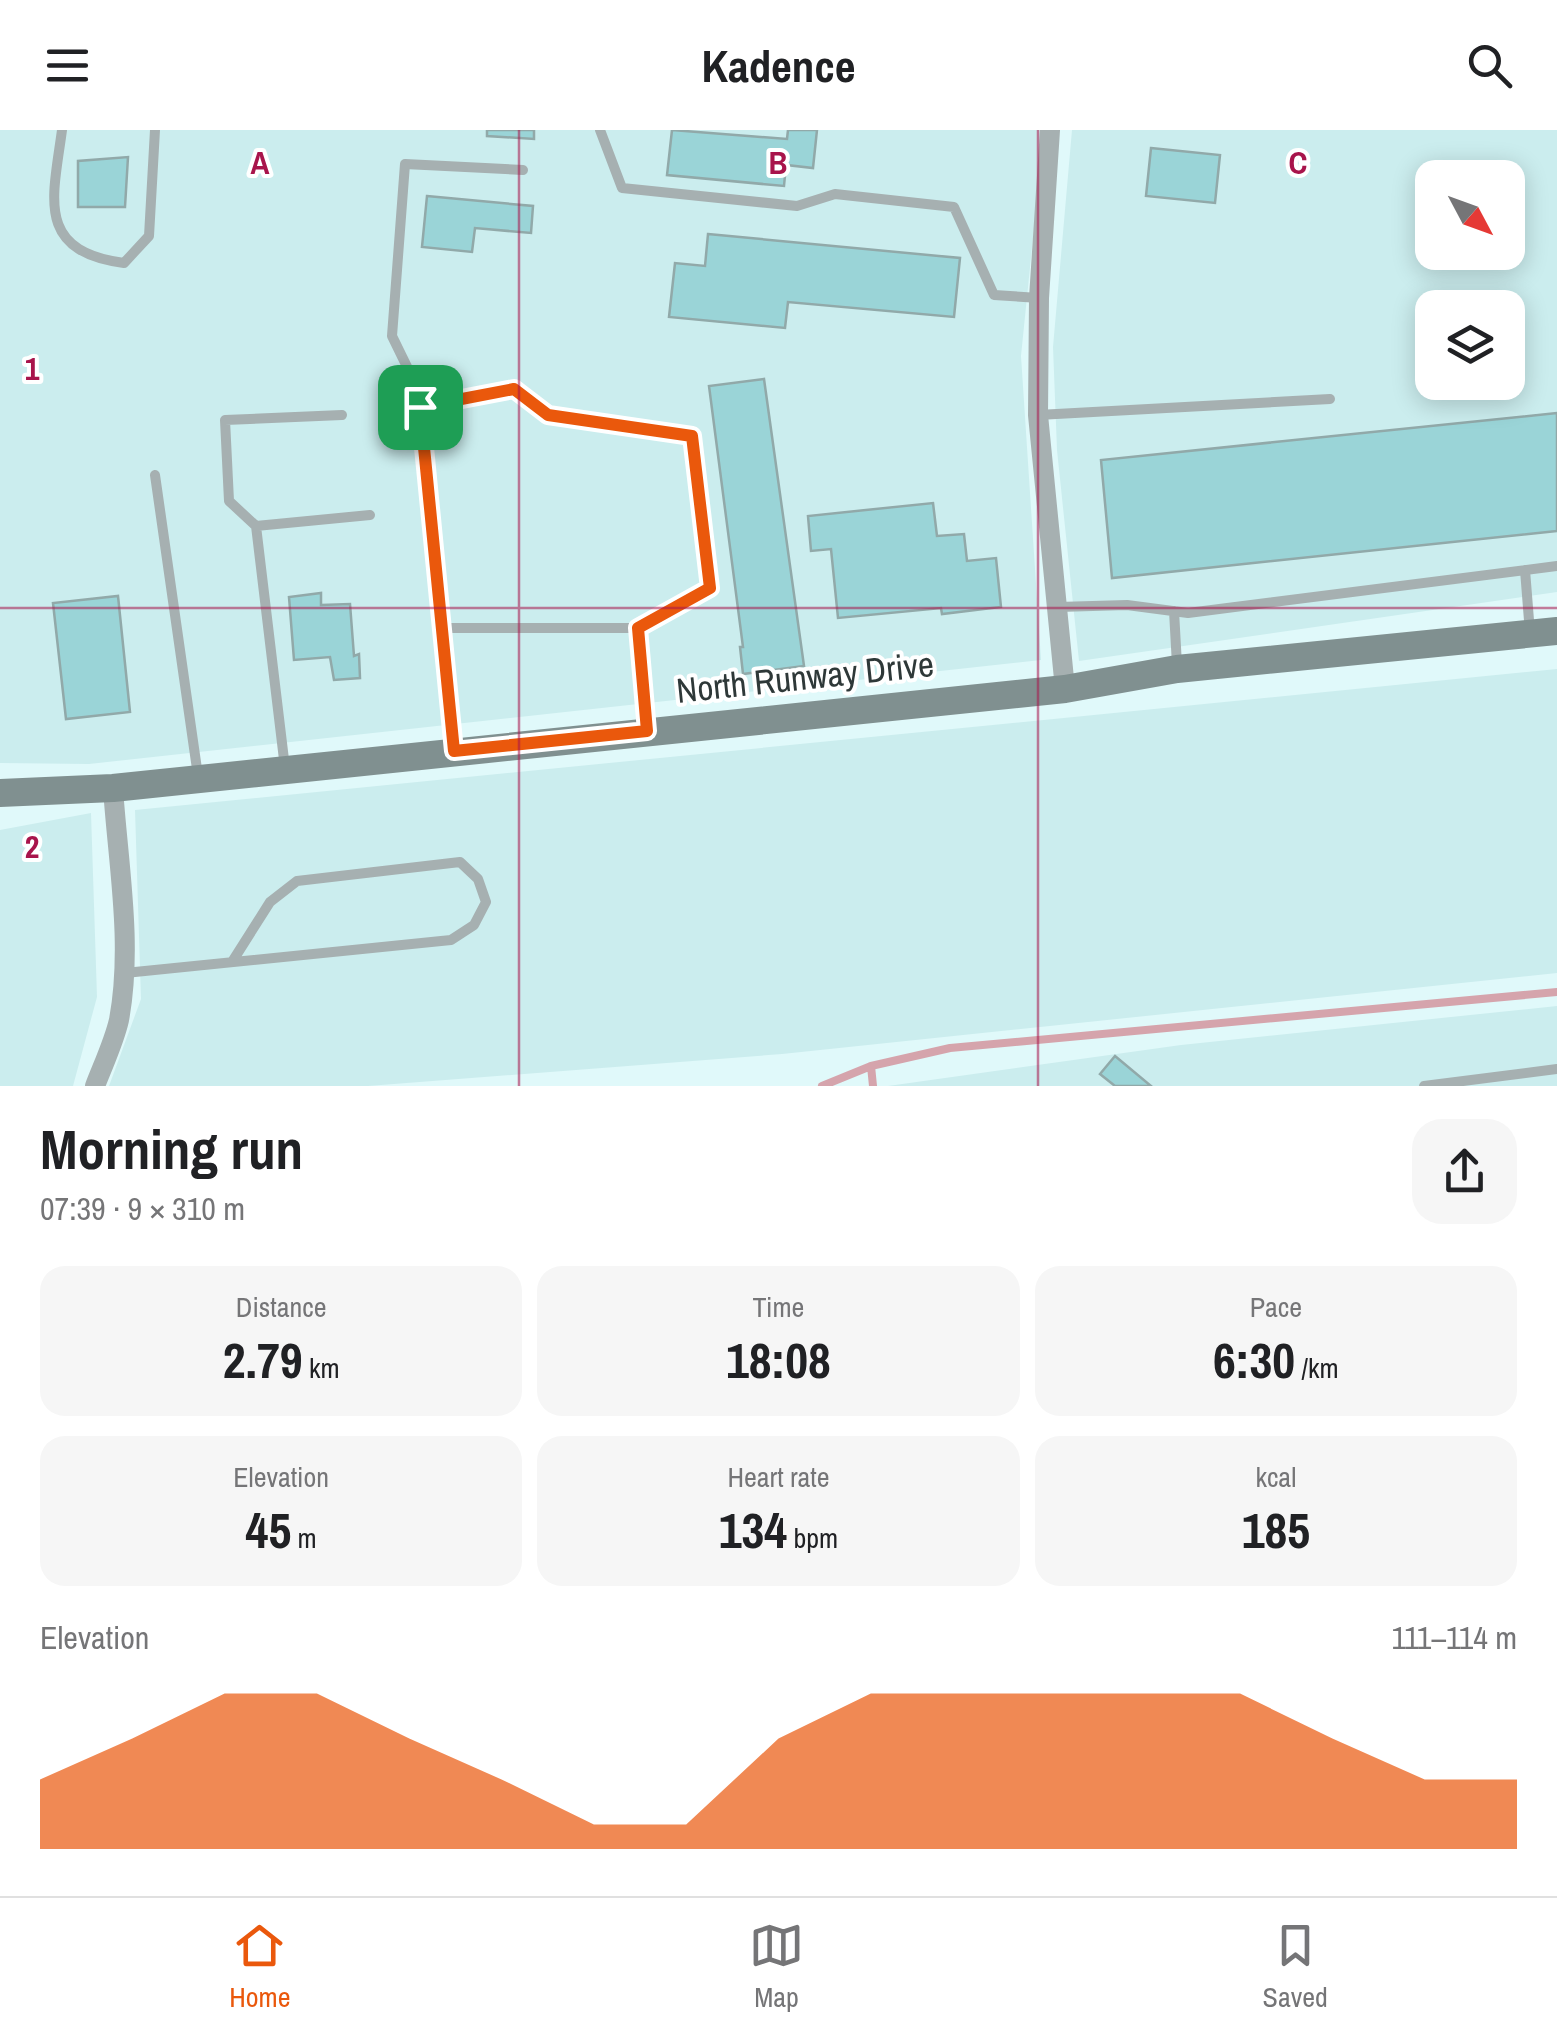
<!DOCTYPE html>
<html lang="en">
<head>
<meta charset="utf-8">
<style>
	body { margin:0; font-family:"Archivo Narrow",sans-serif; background:#f6f6f6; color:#202124; height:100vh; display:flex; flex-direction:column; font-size:38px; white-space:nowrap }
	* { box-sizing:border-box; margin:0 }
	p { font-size:32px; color:#757577 }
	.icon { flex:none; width:55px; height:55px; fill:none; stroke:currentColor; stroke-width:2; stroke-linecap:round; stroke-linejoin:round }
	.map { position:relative; height:956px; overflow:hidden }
	.sheet { display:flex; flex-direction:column; background:#fff; flex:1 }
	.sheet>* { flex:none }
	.needle { width:65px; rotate:131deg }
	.buttons { position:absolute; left:1415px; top:30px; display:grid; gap:20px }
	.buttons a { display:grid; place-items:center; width:110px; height:110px; border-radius:20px; background:#fff; box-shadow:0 5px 25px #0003; font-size:50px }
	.pin { position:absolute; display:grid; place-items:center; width:85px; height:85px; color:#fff; margin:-42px; border-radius:20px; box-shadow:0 5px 15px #0006 }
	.round { display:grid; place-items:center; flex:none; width:105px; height:105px; border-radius:30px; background:#f6f6f6 }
	.head { display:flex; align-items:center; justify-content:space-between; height:170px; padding:0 40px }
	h1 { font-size:55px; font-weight:700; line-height:75px }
	.figures { display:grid; grid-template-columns:repeat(3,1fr); gap:15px; height:170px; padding:10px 40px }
	.figures div { display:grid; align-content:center; border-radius:25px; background:#f6f6f6; text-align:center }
	.figures b { font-size:50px; font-weight:700 }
	.figures small { font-size:28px; font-weight:400 }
	.figures p { font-size:28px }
	.chart { height:280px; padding:20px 40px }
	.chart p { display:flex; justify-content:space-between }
	.chart svg { width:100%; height:180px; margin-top:10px; fill:#ea580c; opacity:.7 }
	header { display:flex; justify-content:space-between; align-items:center; height:130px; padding:0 40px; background:#fff; font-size:45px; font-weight:700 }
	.tab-bar { display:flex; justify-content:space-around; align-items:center; height:140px; border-top:2px solid #e0e0e0; background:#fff; font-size:28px; color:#757577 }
	.tab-bar a { display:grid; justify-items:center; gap:5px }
	.tab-bar .on { color:#ea580c }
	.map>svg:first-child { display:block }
	.built { fill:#cbedee; fill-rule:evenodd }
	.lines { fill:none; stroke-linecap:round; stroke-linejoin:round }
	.stream { stroke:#d5a4ac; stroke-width:8 }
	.building { fill:#9ad4d7; stroke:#91a9a9; stroke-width:2.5 }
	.lane { stroke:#a6b0b1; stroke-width:10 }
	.street { stroke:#a6b0b1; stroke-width:20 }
	.secondary { stroke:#809090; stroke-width:28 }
	.route-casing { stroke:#fff; stroke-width:20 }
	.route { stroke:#ea580c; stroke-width:12 }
	.grid { fill:none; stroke:#a8144b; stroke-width:2.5; stroke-opacity:0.55 }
	.labels { text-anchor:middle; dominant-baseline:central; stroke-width:8; stroke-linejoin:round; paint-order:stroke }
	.street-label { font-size:35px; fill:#2e3838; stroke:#fff }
	.grid-label { font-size:32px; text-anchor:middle; font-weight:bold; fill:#a8144b; stroke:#fff; stroke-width:8; stroke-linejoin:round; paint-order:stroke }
</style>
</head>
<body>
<header><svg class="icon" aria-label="menu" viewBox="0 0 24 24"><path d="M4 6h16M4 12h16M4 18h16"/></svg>Kadence<svg class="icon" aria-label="search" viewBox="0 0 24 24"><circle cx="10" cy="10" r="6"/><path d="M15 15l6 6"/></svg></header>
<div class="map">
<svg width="1557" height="956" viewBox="0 0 1557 956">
	<rect width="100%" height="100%" fill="#e0f9fa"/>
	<!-- built -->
	<path class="built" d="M0 0H1044L1021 226 1041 530 89 634 0 633Z
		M1072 0H1557V462L1079 531 1057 320 1053 217ZM1432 48H1508V122H1432ZM1432 178H1508V252H1432Z
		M1557 539V843L782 924 368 956H109L141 869 135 680Z
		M91 683 97 867 73 956H0V700Z
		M1557 876V956H888L1181 915Z"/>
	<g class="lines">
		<!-- stream -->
		<path class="stream" d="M871 936 873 956
			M822 956 871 936 950 918 1557 862"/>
	</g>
	<!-- building -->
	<path class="building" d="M487 0H534V9L487 6Z
		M672 0 787 9 788 0H817L813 38 786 35 784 56 667 45Z
		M1151 18 1220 25 1215 73 1146 66Z
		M128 27 125 77H78V31Z
		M427 66 533 76 531 103 475 98 472 122 422 117Z
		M708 104 960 128 954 187 788 172 785 198 669 187 675 133 705 136Z
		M764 249 804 536 743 544 740 517H743L709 256Z
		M1557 283V401L1112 448 1101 330Z
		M933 373 937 406 964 404 967 431 996 428 1001 477 942 484 941 478 838 488 831 419 811 421 808 386Z
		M321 463V475L350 474 354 526 359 524 360 548 334 550 330 527 294 530 289 467Z
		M118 466 130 582 66 589 53 473Z
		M1115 926 1151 956H1115L1100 944Z"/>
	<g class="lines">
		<!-- lane -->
		<path class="lane" d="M62 0C53 68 35 121 124 133L149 106 155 0
			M600 0 622 58 797 76 835 64 954 77 994 165 1039 168
			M420 277 412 247 392 206 405 34 523 40
			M1038 285 1330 269
			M155 345 198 646
			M256 396 229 371 225 290 342 285
			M1525 440 1530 503
			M1058 477 1127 475 1188 483 1557 436
			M1174 481 1177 535
			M442 498H638
			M454 620 420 277 514 259 548 285 691 306 710 458 638 498 647 601
			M285 638 256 396 370 385
			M125 843 451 810 474 795 486 772 478 749 460 732 297 751 270 772 232 832
			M1424 956 1557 939"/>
		<!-- street -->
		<path class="street" d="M1050 0 1039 168 1038 285 1065 559
			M95 956C103 935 114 912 119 890 133 814 118 734 113 658"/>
		<!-- secondary -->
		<path class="secondary" d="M0 663 113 658 1065 559 1177 539 1557 501"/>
	</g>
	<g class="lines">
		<!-- route casing -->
		<g class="route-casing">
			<path id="route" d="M514 259 548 285 692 306 710 458 638 498 647 601 454 621 420 277Z"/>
		</g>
		<!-- route -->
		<use href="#route" class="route"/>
	</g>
	<!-- grid -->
	<path class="grid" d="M519 0V956M1038 0V956M0 478H1557"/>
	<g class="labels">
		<!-- street labels -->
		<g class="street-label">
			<text transform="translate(805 547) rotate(-6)">North Runway Drive</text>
		</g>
	</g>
	<g class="grid-label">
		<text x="260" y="44">A</text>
		<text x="778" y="44">B</text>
		<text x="1298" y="44">C</text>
		<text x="32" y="250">1</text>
		<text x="32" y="728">2</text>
	</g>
</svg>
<div class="buttons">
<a><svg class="needle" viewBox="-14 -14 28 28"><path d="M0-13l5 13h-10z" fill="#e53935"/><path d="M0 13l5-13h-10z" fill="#757577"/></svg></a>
<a><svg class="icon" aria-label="layers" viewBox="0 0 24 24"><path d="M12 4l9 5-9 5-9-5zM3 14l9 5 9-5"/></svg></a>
</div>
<div class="pin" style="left:420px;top:277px;background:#1e9e55"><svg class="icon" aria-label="arrive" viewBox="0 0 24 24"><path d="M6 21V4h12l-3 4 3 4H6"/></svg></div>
</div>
<section class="sheet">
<div class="head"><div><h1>Morning run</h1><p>07:39 · 9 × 310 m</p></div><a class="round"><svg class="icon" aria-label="share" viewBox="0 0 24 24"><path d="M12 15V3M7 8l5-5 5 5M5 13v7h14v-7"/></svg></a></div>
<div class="figures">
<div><p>Distance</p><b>2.79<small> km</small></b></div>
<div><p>Time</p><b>18:08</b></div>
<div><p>Pace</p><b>6:30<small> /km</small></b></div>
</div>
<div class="figures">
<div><p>Elevation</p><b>45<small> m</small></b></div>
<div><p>Heart rate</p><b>134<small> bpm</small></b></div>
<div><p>kcal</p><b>185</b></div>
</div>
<div class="chart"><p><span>Elevation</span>111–114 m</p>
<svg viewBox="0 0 160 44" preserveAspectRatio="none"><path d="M0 44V27L10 17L20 6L30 6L40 17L50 27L60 38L70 38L80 17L90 6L100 6L110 6L120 6L130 6L140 17L150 27L160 27V44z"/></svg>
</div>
</section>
<nav class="tab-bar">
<a class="on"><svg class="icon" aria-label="home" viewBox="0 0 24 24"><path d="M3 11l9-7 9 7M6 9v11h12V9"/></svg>Home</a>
<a><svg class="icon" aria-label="map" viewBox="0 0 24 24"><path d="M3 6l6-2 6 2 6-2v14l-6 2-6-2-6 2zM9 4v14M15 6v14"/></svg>Map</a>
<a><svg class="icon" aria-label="saved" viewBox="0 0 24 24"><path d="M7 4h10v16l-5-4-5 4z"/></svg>Saved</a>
</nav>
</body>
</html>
